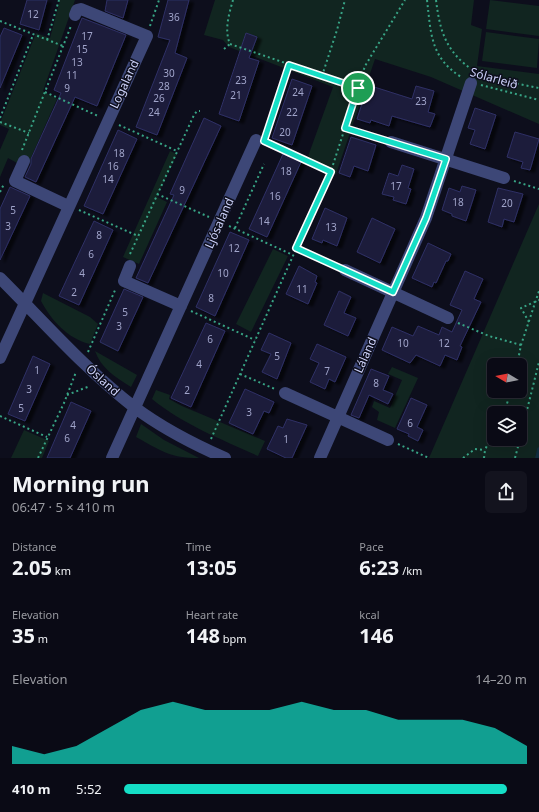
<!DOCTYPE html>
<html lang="en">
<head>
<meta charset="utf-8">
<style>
	body { margin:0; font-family:"Noto Sans",sans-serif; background:#13131e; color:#f1f3f6; height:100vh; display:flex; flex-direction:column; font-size:15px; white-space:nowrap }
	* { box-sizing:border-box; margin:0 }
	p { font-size:13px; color:#999aa0 }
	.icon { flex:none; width:22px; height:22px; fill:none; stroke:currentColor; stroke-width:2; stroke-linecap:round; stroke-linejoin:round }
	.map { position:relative; height:458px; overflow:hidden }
	.sheet { display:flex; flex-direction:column; background:#0a0a15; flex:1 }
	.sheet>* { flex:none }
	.needle { width:26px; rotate:280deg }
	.buttons { position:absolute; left:487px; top:358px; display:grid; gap:8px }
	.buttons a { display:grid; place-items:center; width:40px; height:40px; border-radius:6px; background:#0a0a15; box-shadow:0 4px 16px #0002,0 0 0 1px #2a2b34; font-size:20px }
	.pin { position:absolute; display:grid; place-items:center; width:34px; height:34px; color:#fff; margin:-17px; border:2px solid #fff; border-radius:50%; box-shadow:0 1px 4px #0007 }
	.round { display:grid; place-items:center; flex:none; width:42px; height:42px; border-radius:6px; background:#13131e }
	.summary { display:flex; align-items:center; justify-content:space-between; height:68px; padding:0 12px }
	h1 { font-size:22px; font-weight:700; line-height:30px }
	.stats { display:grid; grid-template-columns:repeat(3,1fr); gap:6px; height:68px; padding:4px 12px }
	.stats div { display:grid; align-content:center }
	.stats b { font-size:20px; font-weight:700 }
	.stats small { font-size:11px; font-weight:400 }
	.stats p { font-size:11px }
	.chart { height:112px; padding:8px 12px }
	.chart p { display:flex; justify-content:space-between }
	.chart svg { width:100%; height:72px; margin-top:4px; fill:#15dec6; opacity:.7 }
	ul { padding:0 12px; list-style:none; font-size:13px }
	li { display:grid; grid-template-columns:64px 48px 1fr; align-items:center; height:30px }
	li i { height:10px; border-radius:5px; background:#15dec6 }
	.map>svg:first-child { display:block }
	.green { fill:#112520; fill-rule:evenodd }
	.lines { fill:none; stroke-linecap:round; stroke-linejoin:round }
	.stream { stroke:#112c3d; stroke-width:3.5 }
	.building { fill:#1b1c3b; stroke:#2f3065; filter:url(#shadow) }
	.path { stroke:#38a485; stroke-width:2; stroke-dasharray:2 3; stroke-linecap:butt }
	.minor { stroke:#3d4777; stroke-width:12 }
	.route-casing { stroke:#fff; stroke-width:8 }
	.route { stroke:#15dec6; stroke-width:5 }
	.labels { text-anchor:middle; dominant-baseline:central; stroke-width:3; stroke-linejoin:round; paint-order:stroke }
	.number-label { font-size:10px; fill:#a0a4ca }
	.street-label { font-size:12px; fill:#cdd2fa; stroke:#0d0e1c }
</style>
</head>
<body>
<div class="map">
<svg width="539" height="458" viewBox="0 0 539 458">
	<defs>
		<filter id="shadow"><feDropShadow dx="4.5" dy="2.5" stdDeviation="1" flood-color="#0009"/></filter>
	</defs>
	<rect width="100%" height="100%" fill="#0d0e1c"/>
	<!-- green -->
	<path class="green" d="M60 0H75L43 91 57 99 29 162 20 156 17 163 8 158 0 177V150L9 129 0 125V123L36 33 50 38Z
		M215 0H474L471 25 482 29 477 66 539 74V124L431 77 375 59 336 174 306 162 333 87 229 47 223 40 204 35Z
		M490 0 539 6V36L486 29Z
		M486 32 539 39 537 68 482 61Z
		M170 151 177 154 157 197 167 202 139 264 123 257Z
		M539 204V458H429ZM494 365H520V391H494ZM494 413H520V439H494Z
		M273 249 288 256 251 332 236 324Z
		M43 293 90 317 98 324 90 344C68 339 51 320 41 301Z
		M95 351 137 375 131 387C115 377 101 368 95 351Z
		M392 367 418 378 395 428 377 420 379 412 372 407 374 401 390 408 402 380 388 374Z
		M156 390 170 395 169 399 182 406 265 441 258 456C221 439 184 425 152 399Z
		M141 424 164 440 199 458C169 458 162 451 136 437Z
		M24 430 49 441 42 458H11Z"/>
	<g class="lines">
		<!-- stream -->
		<path class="stream" d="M537 458 539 449"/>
	</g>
	<!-- building -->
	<path class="building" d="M27 0H47L39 30 20 24Z
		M107 0H128L123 18 105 11Z
		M168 0H189L175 53 187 58 157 135 136 127 170 40 158 37Z
		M82 18 126 35 97 106 75 97 36 182 25 177 31 164V159L61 93 54 90Z
		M4 28 22 35 0 88V37Z
		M246 33 257 37 249 58 259 61 239 121 219 114Z
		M292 79 312 86 292 145 272 138Z
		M368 85 412 99 416 86 434 91 428 112 435 114 430 127 392 116 389 126 371 120 370 123 357 119Z
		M475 108 496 115 485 149 470 144 475 130 468 128Z
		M204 118 221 126 148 283 136 278 174 195 170 194Z
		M118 130 137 139 103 214 84 206Z
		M515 132 539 139 530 170 521 168 523 162 507 157Z
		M351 137 376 145 368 171 354 166 350 177 339 173Z
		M283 154 301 162 267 237 249 229Z
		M402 165 414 169 408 188 411 189 406 204 393 200 394 197 382 194 389 173 398 176Z
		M462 186 476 190 466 221 452 216V214L442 210 449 188 460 192Z
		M10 187 30 196 0 260V209Z
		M498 188 523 194 514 222 504 219 502 227 488 222Z
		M325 208 347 218 337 246 323 240 322 243 312 239Z
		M372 218 395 229 380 263 357 252Z
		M94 221 113 230 79 305 59 296Z
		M230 232 249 240 215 316 196 307Z
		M428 243 451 254 448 261H446L436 283 434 282 432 287 412 278Z
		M299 266 317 276 315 282 317 283 308 304 286 294Z
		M465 271 483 279 474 299 481 302 460 346 462 347 457 360 445 355 440 366 416 355 410 363 382 350 392 327 413 336 418 326 439 335 442 327 452 332 462 310 450 305Z
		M124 289 143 297 118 351 100 342Z
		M339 291 351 297 344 313 356 318 348 336 324 325Z
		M206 323 225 331 191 407 171 398Z
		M269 333 291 343 277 379 262 372 271 354 261 350Z
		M317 344 346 357 335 382 329 379 325 389 310 382 319 363 310 359Z
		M33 356 50 364 25 421 8 414Z
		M371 369 389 376 383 390 393 394 388 404 369 395 359 418 351 415Z
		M245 389 274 402 269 413 264 411 253 434 229 423Z
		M411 398 427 405 417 427 423 430 418 441 408 436 409 434 397 429Z
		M71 402 91 411 70 458H47Z
		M287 419 307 425 292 458H286L267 449 278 426 283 428Z"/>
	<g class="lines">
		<!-- path -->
		<path class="path" d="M233 0C229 14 224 30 230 44L358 88
			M427 0C431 33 430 57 461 77
			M436 0C440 32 446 52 474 71
			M0 21 63 46
			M150 26 159 0
			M47 40 59 0
			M224 49 230 44
			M478 74 488 78 539 88
			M322 76 337 30 345 0
			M481 85 539 100
			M45 92 98 116
			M0 118 33 35
			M0 122 29 133
			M119 125 177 151
			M346 128 380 139
			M266 134 289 65
			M267 142 331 171
			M22 150 71 26
			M514 181 539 189
			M0 192 4 184
			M157 194 209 217
			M79 210 138 236
			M229 226 293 255
			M235 228 264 164
			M297 249 335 266
			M130 254 194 115 197 111H200
			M191 311 255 340
			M529 322 521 308 539 300
			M458 323 489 336 521 345
			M88 352 116 288
			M517 365 521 345 539 291
			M240 374 275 389
			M67 395 90 386
			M504 413 511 391
			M0 416 47 437
			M520 438 539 362
			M211 439 331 171 365 66 405 0
			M398 444 429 458
			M38 458 64 403 76 372
			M463 458 475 449 485 450
			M484 458 485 450 494 430
			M515 458 520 439"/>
		<!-- minor -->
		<path class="minor" d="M391 142 504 178
			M24 161 15 181 68 206
			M130 266 124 281 181 306
			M345 270 448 318
			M0 278C44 322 85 369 134 407 162 428 193 444 225 458
			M0 358 147 36 81 9 77 10 75 15
			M285 393 388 440
			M112 458 256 140
			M320 458 426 218 471 83"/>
	</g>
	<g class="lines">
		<!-- route casing -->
		<g class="route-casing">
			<path id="route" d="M289 65 358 88 345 128 446 159 426 218 393 292 296 248 331 172 264 141Z"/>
		</g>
		<!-- route -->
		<use href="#route" class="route"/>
	</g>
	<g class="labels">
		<!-- number labels -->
		<g class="number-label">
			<text x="33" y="14">12</text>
			<text x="174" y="17">36</text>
			<text x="87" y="36">17</text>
			<text x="82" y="49">15</text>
			<text x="77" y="62">13</text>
			<text x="169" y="73">30</text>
			<text x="72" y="75">11</text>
			<text x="241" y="80">23</text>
			<text x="164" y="86">28</text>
			<text x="67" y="88">9</text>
			<text x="298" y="92">24</text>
			<text x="236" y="95">21</text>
			<text x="159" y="98">26</text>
			<text x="421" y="101">23</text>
			<text x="154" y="112">24</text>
			<text x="292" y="112">22</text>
			<text x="285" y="132">20</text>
			<text x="119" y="153">18</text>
			<text x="113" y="166">16</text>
			<text x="286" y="171">18</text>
			<text x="108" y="179">14</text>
			<text x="396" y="186">17</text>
			<text x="182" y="190">9</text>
			<text x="275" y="196">16</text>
			<text x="458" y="202">18</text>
			<text x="507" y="203">20</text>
			<text x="13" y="210">5</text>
			<text x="264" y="221">14</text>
			<text x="8" y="226">3</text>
			<text x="331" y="227">13</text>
			<text x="99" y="235">8</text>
			<text x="234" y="248">12</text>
			<text x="91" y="254">6</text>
			<text x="82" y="273">4</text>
			<text x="223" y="273">10</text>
			<text x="302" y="289">11</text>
			<text x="74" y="292">2</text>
			<text x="211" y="298">8</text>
			<text x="125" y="312">5</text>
			<text x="119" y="326">3</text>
			<text x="210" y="339">6</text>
			<text x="403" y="343">10</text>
			<text x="444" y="343">12</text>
			<text x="277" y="356">5</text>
			<text x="199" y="364">4</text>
			<text x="37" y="370">1</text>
			<text x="327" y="371">7</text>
			<text x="376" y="383">8</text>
			<text x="29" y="389">3</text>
			<text x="187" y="390">2</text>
			<text x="21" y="408">5</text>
			<text x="249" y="412">3</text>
			<text x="410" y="423">6</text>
			<text x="73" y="425">4</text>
			<text x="67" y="438">6</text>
			<text x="286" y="439">1</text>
		</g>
		<!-- street labels -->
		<g class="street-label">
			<text transform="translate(494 78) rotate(16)">Sólarleið</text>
			<text transform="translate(124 84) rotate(-65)">Logaland</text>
			<text transform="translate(219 223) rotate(-66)">Ljósaland</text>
			<text transform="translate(365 355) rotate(-66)">Láland</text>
			<text transform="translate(103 380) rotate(42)">Ósland</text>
		</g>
	</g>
</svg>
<div class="buttons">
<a><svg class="needle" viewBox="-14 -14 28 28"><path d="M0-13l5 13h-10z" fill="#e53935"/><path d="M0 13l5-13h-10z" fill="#999aa0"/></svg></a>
<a><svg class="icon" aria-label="layers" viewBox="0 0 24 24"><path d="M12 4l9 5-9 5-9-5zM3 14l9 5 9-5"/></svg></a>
</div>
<div class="pin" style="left:358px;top:88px;background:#1e9e55"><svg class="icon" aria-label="arrive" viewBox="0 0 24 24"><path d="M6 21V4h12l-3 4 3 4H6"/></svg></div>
</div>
<section class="sheet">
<div class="summary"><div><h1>Morning run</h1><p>06:47 · 5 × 410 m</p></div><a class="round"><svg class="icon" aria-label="share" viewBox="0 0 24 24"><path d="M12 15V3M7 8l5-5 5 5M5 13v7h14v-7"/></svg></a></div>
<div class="stats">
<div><p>Distance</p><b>2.05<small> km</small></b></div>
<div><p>Time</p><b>13:05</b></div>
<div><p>Pace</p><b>6:23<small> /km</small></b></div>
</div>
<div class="stats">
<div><p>Elevation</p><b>35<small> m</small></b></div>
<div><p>Heart rate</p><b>148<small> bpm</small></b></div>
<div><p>kcal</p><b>146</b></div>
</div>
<div class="chart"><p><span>Elevation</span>14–20 m</p>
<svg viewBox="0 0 160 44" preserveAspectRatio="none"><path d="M0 44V33L10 38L20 33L30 22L40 11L50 6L60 11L70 11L80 11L90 6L100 11L110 11L120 17L130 17L140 17L150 22L160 33V44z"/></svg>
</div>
<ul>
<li><b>410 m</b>5:52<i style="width:95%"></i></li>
</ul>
</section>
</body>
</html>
